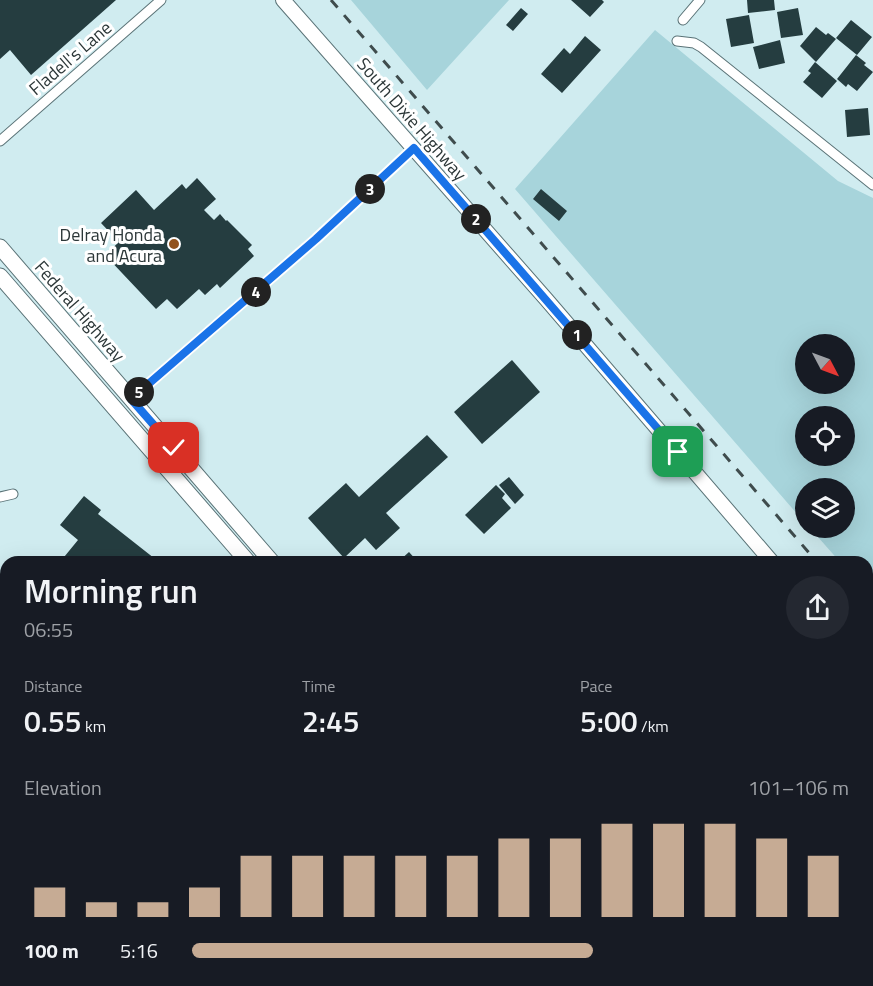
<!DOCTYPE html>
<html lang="en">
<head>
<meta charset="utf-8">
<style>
	body { margin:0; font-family:"Titillium Web",sans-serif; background:#242831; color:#f1f3f6; height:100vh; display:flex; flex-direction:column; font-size:22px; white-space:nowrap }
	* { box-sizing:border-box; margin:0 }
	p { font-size:20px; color:#9ea1a6 }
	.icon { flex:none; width:33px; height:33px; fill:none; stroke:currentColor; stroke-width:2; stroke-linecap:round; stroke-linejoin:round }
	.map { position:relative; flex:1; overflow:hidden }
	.details { position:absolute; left:0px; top:556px; width:873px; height:430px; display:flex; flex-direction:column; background:#171b24; border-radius:18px 18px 0 0; box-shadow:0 6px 24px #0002 }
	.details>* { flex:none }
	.needle { width:39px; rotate:131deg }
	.buttons { position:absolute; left:795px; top:334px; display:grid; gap:12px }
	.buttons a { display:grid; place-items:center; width:60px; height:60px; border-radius:50%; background:#171b24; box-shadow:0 6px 24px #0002; font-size:30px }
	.pin { position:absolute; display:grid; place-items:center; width:51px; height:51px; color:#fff; margin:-26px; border-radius:12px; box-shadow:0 3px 9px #0006 }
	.km { position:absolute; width:30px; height:30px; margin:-15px; border-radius:50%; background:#222; color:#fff; font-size:16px; line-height:30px; text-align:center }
	.round { display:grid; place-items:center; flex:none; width:63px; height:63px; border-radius:32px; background:#242831 }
	.overview { display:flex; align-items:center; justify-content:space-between; height:102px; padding:0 24px }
	h1 { font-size:33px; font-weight:600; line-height:45px }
	.metrics { display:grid; grid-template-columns:repeat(3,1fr); gap:9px; height:102px; padding:6px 24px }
	.metrics div { display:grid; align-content:center }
	.metrics b { font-size:30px; font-weight:600 }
	.metrics small { font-size:16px; font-weight:400 }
	.metrics p { font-size:16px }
	.chart { height:168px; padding:12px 24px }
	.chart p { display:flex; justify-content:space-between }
	.chart svg { width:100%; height:108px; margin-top:6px; stroke:#c6ab94; stroke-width:6 }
	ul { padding:0 24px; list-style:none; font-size:20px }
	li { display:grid; grid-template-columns:96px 72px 1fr; align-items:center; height:45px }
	li i { height:15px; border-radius:8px; background:#c6ab94 }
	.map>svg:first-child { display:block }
	.green { fill:#a7d4db; fill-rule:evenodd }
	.building { fill:#253d40 }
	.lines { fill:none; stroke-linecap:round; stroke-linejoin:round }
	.street-casing { stroke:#5a7377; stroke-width:11 }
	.secondary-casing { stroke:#5a7377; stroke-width:16 }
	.primary-casing { stroke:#5a7377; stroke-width:17 }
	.street { stroke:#fff; stroke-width:9 }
	.secondary { stroke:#fff; stroke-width:14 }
	.primary { stroke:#fff; stroke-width:15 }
	.rail { stroke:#3f4c4d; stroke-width:3; stroke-dasharray:10 10; stroke-linecap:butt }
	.route-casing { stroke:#fff; stroke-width:12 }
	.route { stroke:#1a73e8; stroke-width:8 }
	.poi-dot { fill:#92521c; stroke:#fff; stroke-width:2 }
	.labels { text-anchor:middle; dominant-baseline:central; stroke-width:6; stroke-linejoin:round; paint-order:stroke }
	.street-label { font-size:18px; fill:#2c3738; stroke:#fff }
	.poi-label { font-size:18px; fill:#2c3738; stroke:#fff; text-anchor:end }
</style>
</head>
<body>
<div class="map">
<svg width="873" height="986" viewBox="0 0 873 986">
	<rect width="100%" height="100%" fill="#d0ecf0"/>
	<!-- green -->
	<path class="green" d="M351 0H509L427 90Z
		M655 30 838 181 873 198V601L867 594V562H840L810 528H844V489H806L805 523 515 189ZM806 345H844V384H806ZM806 417H844V456H806Z"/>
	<!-- building -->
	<path class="building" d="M0 0H116L31 75 10 50 0 59Z
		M571 0H602L604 2 590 17Z
		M747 0H774L775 10 748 13Z
		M521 8 528 14 513 31 506 25Z
		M798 8 803 35 781 38 777 12Z
		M749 15 754 43 731 47 726 19Z
		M851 20 872 37 857 55 836 38Z
		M816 27 826 35 828 33 836 39 816 62 800 46Z
		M585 36 601 50 562 93 541 74 564 48 570 54Z
		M780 40 785 63 759 69 753 47Z
		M856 55 866 63 864 65 873 72 857 91 848 84 846 87 837 79Z
		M815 62 837 81 822 98 803 82 811 73 808 71Z
		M868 108 870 135 847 137 845 110Z
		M197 178 216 199 204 210 214 220 220 214 226 221 227 220 252 245 248 249 254 256 220 288 217 284 205 295 199 289 177 309 167 299 156 309 105 255 119 242 101 223 136 190 154 210 182 184 186 189Z
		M541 189 567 211 559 221 533 199Z
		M512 360 540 392 482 444 454 412Z
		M427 435 448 457 386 513 400 528 376 550 365 538 344 558 308 518 346 483 359 497Z
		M509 477 524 495 515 504 499 485Z
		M496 485 505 494 502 498 511 508 484 534 465 515Z
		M84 496 101 510 98 514 159 562H60L78 540 60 525Z
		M409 552 418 562H398Z
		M867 836 873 841V853L867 860Z
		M6 874V916L0 911V881Z
		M6 944V981H11L7 986 0 980V952Z
		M867 973 873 978V986L814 985 817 981H867Z
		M88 981H115L114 986H87Z
		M221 981H259L254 986H217Z"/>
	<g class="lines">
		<!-- street casing -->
		<g class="street-casing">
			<path id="street" d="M683 20 700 0
				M677 41 694 43 701 47 873 185
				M0 141 161 0
				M131 399 316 239 414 148
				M0 497 13 494
				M0 679 6 684
				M0 780 6 773
				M0 847 6 852
				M168 981 175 986
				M385 981 392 986
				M36 986 40 981
				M186 986 190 981"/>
		</g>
		<!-- secondary casing -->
		<g class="secondary-casing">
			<path id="secondary" d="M283 0 546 299 772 562
				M867 673 873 680"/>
		</g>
		<!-- primary casing -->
		<g class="primary-casing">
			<path id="primary" d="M0 247 272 562
				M0 276 248 562
				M622 981 628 986
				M651 981 656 986"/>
		</g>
		<!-- street -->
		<use href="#street" class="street"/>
		<!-- secondary -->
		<use href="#secondary" class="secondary"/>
		<!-- primary -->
		<use href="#primary" class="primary"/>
		<!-- rail -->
		<path class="rail" d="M331 0 817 562
			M867 620 873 627
			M867 632 873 639"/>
	</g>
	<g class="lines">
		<!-- route casing -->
		<g class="route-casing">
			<path id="route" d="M174 448 131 399 316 239 414 148 678 452"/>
		</g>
		<!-- route -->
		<use href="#route" class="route"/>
	</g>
	<!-- markers -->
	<circle class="poi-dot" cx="174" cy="244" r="6"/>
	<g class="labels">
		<!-- street labels -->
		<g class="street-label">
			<text transform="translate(70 58) rotate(-41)">Fladell's Lane</text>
			<text transform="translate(412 119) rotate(49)">South Dixie Highway</text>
			<text transform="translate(80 311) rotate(49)">Federal Highway</text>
		</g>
		<!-- poi labels -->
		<g class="poi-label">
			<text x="162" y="234">Delray Honda<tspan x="162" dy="21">and Acura</tspan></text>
		</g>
	</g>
</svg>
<div class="buttons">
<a><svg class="needle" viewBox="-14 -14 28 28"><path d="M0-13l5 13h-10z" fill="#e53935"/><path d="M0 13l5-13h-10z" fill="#9ea1a6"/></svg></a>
<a><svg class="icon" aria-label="locate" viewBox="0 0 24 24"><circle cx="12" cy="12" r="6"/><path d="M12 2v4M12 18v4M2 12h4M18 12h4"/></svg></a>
<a><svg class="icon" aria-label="layers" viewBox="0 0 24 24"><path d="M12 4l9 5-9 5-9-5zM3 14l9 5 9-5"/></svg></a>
</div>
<div class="pin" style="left:678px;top:452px;background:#1e9e55"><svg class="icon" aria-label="arrive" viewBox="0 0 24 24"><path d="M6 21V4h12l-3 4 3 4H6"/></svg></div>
<div class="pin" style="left:174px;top:448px;background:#d93025"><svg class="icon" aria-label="check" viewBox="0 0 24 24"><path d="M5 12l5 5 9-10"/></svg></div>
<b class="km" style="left:577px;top:335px">1</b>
<b class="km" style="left:476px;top:219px">2</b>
<b class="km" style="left:370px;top:189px">3</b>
<b class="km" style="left:256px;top:292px">4</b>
<b class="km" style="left:139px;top:392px">5</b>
<section class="details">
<div class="overview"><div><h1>Morning run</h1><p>06:55</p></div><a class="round"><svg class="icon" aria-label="share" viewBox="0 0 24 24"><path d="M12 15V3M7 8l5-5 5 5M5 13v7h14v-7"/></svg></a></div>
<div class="metrics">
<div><p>Distance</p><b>0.55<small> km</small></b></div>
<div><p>Time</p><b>2:45</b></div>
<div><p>Pace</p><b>5:00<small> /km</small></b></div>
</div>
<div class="chart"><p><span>Elevation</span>101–106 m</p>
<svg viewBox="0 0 160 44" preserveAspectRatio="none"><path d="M5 44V32M15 44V38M25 44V38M35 44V32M45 44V19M55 44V19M65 44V19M75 44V19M85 44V19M95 44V12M105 44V12M115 44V6M125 44V6M135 44V6M145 44V12M155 44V19"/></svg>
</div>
<ul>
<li><b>100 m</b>5:16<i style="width:61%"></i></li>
</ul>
</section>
</div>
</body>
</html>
